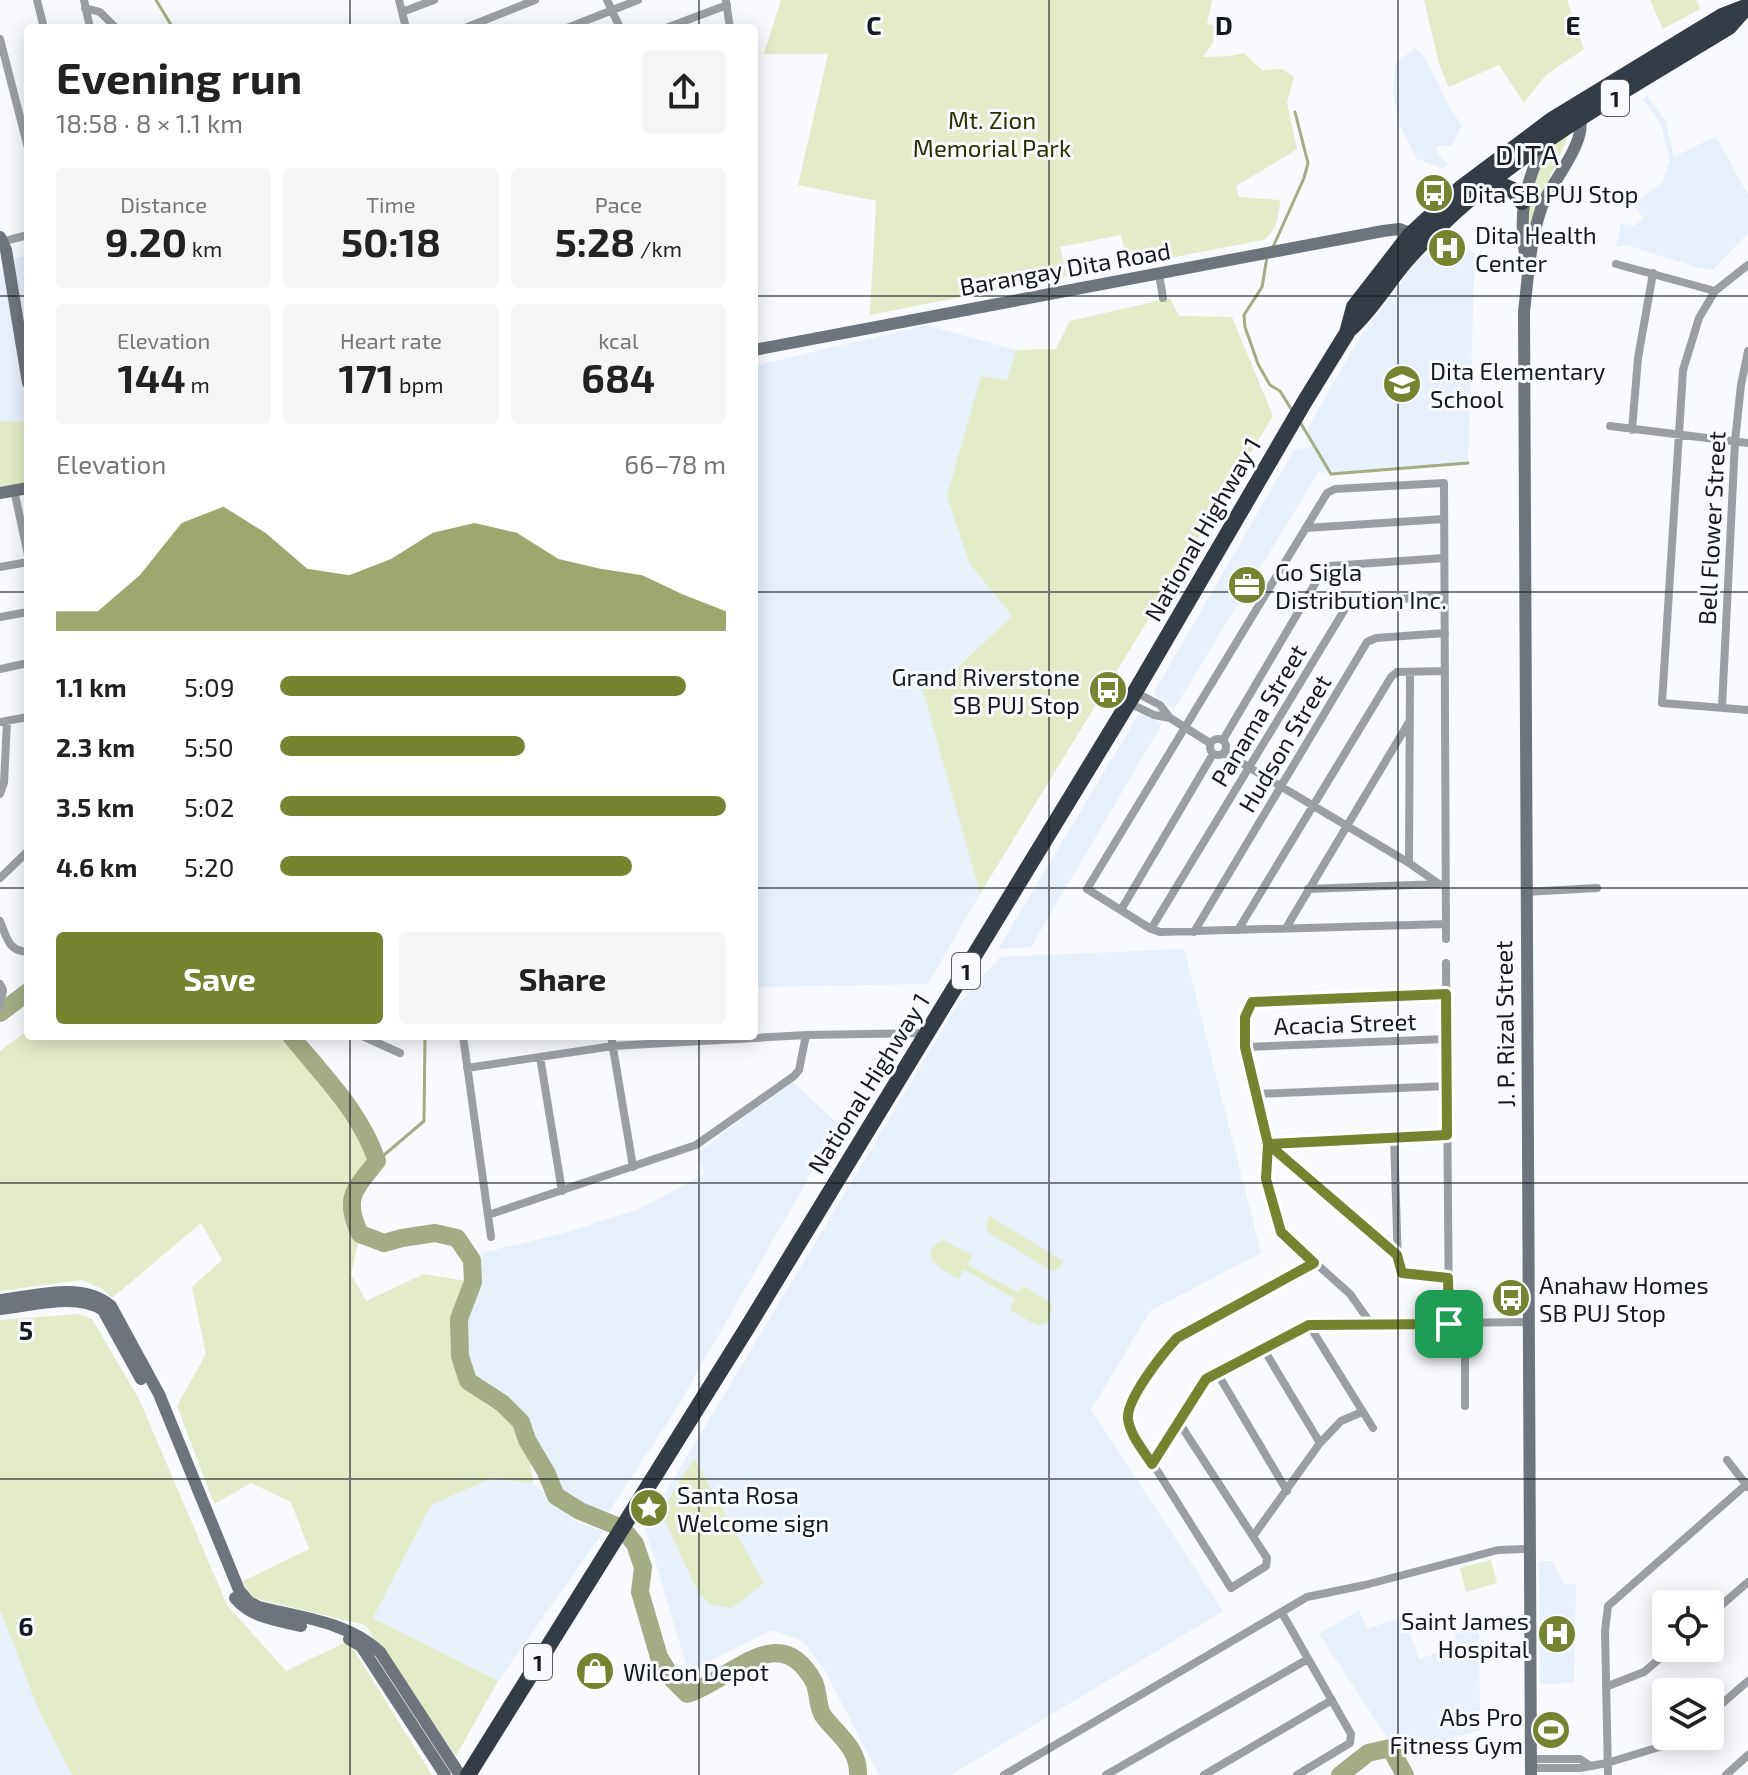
<!DOCTYPE html>
<html lang="en">
<head>
<meta charset="utf-8">
<style>
	body { margin:0; font-family:"Exo 2",sans-serif; background:#f6f6f6; color:#222; height:100vh; display:flex; flex-direction:column; font-size:30px; white-space:nowrap }
	* { box-sizing:border-box; margin:0 }
	p { font-size:26px; color:#767676 }
	.icon { flex:none; width:44px; height:44px; fill:none; stroke:currentColor; stroke-width:2; stroke-linecap:round; stroke-linejoin:round }
	.map { position:relative; flex:1; overflow:hidden }
	.sheet { position:absolute; left:24px; top:24px; width:734px; height:1016px; display:flex; flex-direction:column; background:#fff; border-radius:8px; box-shadow:0 4px 20px #0003 }
	.sheet>* { flex:none }
	.controls { position:absolute; left:1652px; top:1590px; display:grid; gap:16px }
	.controls a { display:grid; place-items:center; width:72px; height:72px; border-radius:8px; background:#fff; box-shadow:0 4px 20px #0003; font-size:40px }
	.pin { position:absolute; display:grid; place-items:center; width:68px; height:68px; color:#fff; margin:-34px; border-radius:16px; box-shadow:0 4px 12px #0006 }
	.round { display:grid; place-items:center; flex:none; width:84px; height:84px; border-radius:8px; background:#f6f6f6 }
	.summary { display:flex; align-items:center; justify-content:space-between; height:136px; padding:0 32px }
	h1 { font-size:44px; font-weight:700; line-height:60px }
	.stats { display:grid; grid-template-columns:repeat(3,1fr); gap:12px; height:136px; padding:8px 32px }
	.stats div { display:grid; align-content:center; border-radius:8px; background:#f6f6f6; text-align:center }
	.stats b { font-size:40px; font-weight:700 }
	.stats small { font-size:22px; font-weight:400 }
	.stats p { font-size:22px }
	.chart { height:224px; padding:16px 32px }
	.chart p { display:flex; justify-content:space-between }
	.chart svg { width:100%; height:144px; margin-top:8px; fill:#768331; opacity:.7 }
	.action { display:flex; gap:16px; margin-top:auto; padding:16px 32px }
	.action a { flex:1; height:92px; border-radius:8px; background:#768331; color:#fff; font-size:32px; font-weight:700; line-height:92px; text-align:center }
	.action a+a { background:#f6f6f6; color:#222 }
	ul { padding:0 32px; list-style:none; font-size:26px }
	li { display:grid; grid-template-columns:128px 96px 1fr; align-items:center; height:60px }
	li i { height:20px; border-radius:10px; background:#768331 }
	.map>svg:first-child { display:block }
	.built { fill:#e7f0fb }
	.green { fill:#e3ebc8 }
	.lines { fill:none; stroke-linecap:round; stroke-linejoin:round }
	.stream { stroke:#a3ac85; stroke-width:3 }
	.river { stroke:#a3ac85; stroke-width:18 }
	.street { stroke:#9b9fa4; stroke-width:8 }
	.secondary { stroke:#6e747b; stroke-width:12 }
	.highway { stroke:#343c46; stroke-width:16 }
	.route-casing { stroke:#fff; stroke-width:16 }
	.route { stroke:#768331; stroke-width:10 }
	.grid { fill:none; stroke:#16191d; stroke-width:2; stroke-opacity:0.55 }
	.labels { text-anchor:middle; dominant-baseline:central; stroke-width:6; stroke-linejoin:round; paint-order:stroke }
	.shield { fill:#f8fafd; stroke:#5a5c60; stroke-width:2 }
	.shield-label { font-size:22px; font-weight:bold; fill:#16191d }
	.park-label { font-size:24px; fill:#293000; stroke:#f8fafd }
	.poi-label { font-size:24px; fill:#16191d; stroke:#f8fafd; text-anchor:start }
	.street-label { font-size:24px; fill:#16191d; stroke:#f8fafd }
	.quarter-label { font-size:28px; letter-spacing:2px; fill:#16191d; stroke:#f8fafd }
	.grid-label { font-size:26px; text-anchor:middle; font-weight:bold; fill:#16191d; stroke:#f8fafd; stroke-width:6; stroke-linejoin:round; paint-order:stroke }
</style>
</head>
<body>
<div class="map">
<svg width="1748" height="1775" viewBox="0 0 1748 1775">
	<rect width="100%" height="100%" fill="#f8fafd"/>
	<!-- built -->
	<path class="built" d="M1415 48 1426 59 1447 102 1462 126 1451 146H1436L1438 154 1448 164 1442 168 1417 159 1400 126 1393 94 1395 64Z
		M1647 95 1666 122 1674 157 1716 136 1748 195V233L1713 270 1699 268 1626 245 1616 247 1621 223 1634 226 1644 218 1633 205 1662 183 1670 160 1661 124 1643 99Z
		M1460 244 1475 253 1468 463 1331 474 1319 471 1174 709 1153 694 1294 450 1313 446 1308 428 1358 340 1420 258 1433 251 1447 261Z
		M28 255V339L13 259Z
		M5 272 28 400V484L0 490V273Z
		M926 325 1016 350 1007 380 981 376 969 563 1012 616 947 676 920 681 980 894 928 984 754 987V366Z
		M1140 712 1162 724 1031 947 998 949Z
		M1184 949 1261 1253 1150 1311 1091 1410 1223 1611 951 1775H879L825 1671 803 1641 772 1630 688 1671 645 1527 956 1007 1000 957Z
		M791 1080 839 1125 675 1411 603 1520 580 1511 556 1496 546 1472 527 1440 520 1422 502 1403 468 1381 460 1356 459 1319 482 1253 557 1235 637 1210 705 1174 697 1154Z
		M490 1479 533 1483 577 1523 604 1531 498 1681 373 1618 431 1505Z
		M1539 1561H1553L1563 1584H1576L1574 1683 1540 1684Z
		M0 1610 39 1711 72 1775H0Z
		M1359 1610 1367 1629 1404 1616 1419 1659 1457 1646 1455 1634 1479 1624 1480 1730 1398 1754 1319 1634Z"/>
	<!-- green -->
	<path class="green" d="M781 0H1212L1207 24 1214 25 1213 43 1203 57 1231 56 1244 53 1262 70 1282 69 1294 77 1287 103 1297 149 1236 186 1239 197 1280 200C1279 215 1277 231 1263 240L1128 266 1121 235 1060 247 1067 276 870 315 876 201 798 185 828 54H764Z
		M1424 0H1567L1584 49 1546 75 1524 103 1499 65 1449 87 1440 67Z
		M1650 0H1696L1700 9 1663 29Z
		M1571 130 1542 194 1530 234 1523 224 1543 152Z
		M1170 298 1179 316 1232 317 1273 416 980 894 920 681 948 676 1012 616 969 563 947 496 981 376 1007 380 1016 350 1056 349 1070 321Z
		M0 421 28 422V484L0 490Z
		M28 1030V1036H291C323 1076 360 1111 377 1161L356 1187 350 1212 360 1234 351 1274 366 1301 424 1274 473 1282 459 1319 460 1356 468 1381 502 1403 521 1422 527 1440 533 1483 490 1479 431 1505 373 1618 498 1681 456 1756 365 1625 250 1597 243 1581 309 1549 291 1502 251 1483 214 1504 177 1406 206 1354 192 1287 222 1260 201 1223 112 1298 104 1290 82 1280 0 1291V1051Z
		M989 1216 1064 1261 1056 1271 1050 1270 989 1233 986 1226Z
		M943 1240 972 1255 968 1265 1018 1292 1024 1286 1051 1303 1053 1309 1047 1323 1037 1325 1010 1310 1015 1299 964 1269 959 1279C944 1271 913 1254 943 1240Z
		M78 1314 92 1319 139 1399 227 1605 286 1671 348 1641 432 1775H72L39 1711 0 1610V1320Z
		M694 1458 764 1583 732 1608 711 1605 698 1592 661 1513Z
		M1491 1560 1497 1583 1466 1592 1460 1568Z"/>
	<g class="lines">
		<!-- stream -->
		<path class="stream" d="M156 0 173 28
			M1273 247 1304 178 1308 163 1295 112
			M1267 257 1262 287 1244 315 1245 327 1258 364 1270 385 1280 391 1293 412
			M1300 422 1331 474 1468 463
			M377 1161 424 1121 425 1036"/>
		<!-- river -->
		<path class="river" d="M0 1013 28 992
			M291 1036C323 1076 360 1111 377 1161 354 1190 343 1198 360 1234L384 1243 402 1238 435 1233 457 1238 472 1260 473 1282 459 1319 460 1356 468 1381 502 1403 521 1422 527 1440 546 1472 556 1496 580 1511 622 1528 635 1544 643 1567 640 1592 659 1657 673 1680 687 1694C732 1680 779 1617 814 1682 819 1693 817 1708 824 1717 839 1736 859 1749 858 1775
			M1340 1775 1368 1753 1390 1748 1405 1775"/>
		<!-- street -->
		<path class="street" d="M37 0 44 28
			M84 0 90 28
			M399 0 406 28
			M607 0 620 28
			M726 1 730 28
			M85 8 100 12 116 28
			M402 12 434 0
			M465 28 535 0
			M567 28 638 0
			M666 28 727 5
			M0 39 28 148
			M0 242 28 235
			M1616 264 1715 291 1748 265
			M1159 274 1163 298
			M1715 291 1699 318 1683 370 1662 703 1748 710
			M1610 426 1748 443
			M1632 430 1638 358 1653 273
			M14 490 28 555
			M1306 528 1444 519
			M0 567 28 562
			M0 617 28 612
			M0 669 28 663
			M1135 692 1160 705 1170 718
			M1129 703 1154 715 1170 718 1210 743
			M1722 708 1735 441 1741 385 1748 351
			M0 722 28 717
			M1210 747a8 8 0 1 1 16 0a8 8 0 1 1-16 0Z
			M1223 740 1319 577 1330 566 1444 558
			M1225 753 1409 863 1439 884
			M0 794 4 783 7 721
			M1409 863 1410 672
			M0 878 28 851
			M1308 889 1439 884
			M1525 892 1597 888
			M1121 910 1213 754
			M0 921C7 938 8 951 28 952
			M1446 924 1160 932 1151 929 1087 889 1327 493 1335 489 1444 483 1446 939
			M1286 928 1409 722
			M1151 929 1348 604 1353 602 1444 596
			M1238 930 1391 677 1397 672 1445 671
			M1194 932 1367 642 1376 638 1445 633
			M1446 963 1449 1324
			M0 984 3 990 0 1006
			M362 1036 400 1053
			M463 1036 491 1237
			M611 1036 633 1167
			M1245 1047 1446 1039
			M540 1057 562 1191
			M467 1068 613 1046 806 1035 926 1033
			M1257 1094 1447 1086
			M1394 1136 1398 1265 1402 1273 1448 1278
			M1268 1144 1447 1135
			M1268 1145 1397 1255
			M488 1215 696 1145 794 1076 799 1070 806 1035
			M1309 1325 1373 1428
			M1372 1325 1350 1294 1281 1232 1266 1179 1268 1144 1245 1047V1017L1252 1002 1446 994
			M1263 1348 1320 1443
			M1216 1371 1287 1491
			M1465 1406V1324
			M1178 1421 1267 1558 1266 1566 1231 1588 1131 1429 1129 1409 1160 1357 1177 1338 1314 1263
			M1727 1460 1748 1487
			M1152 1464 1206 1379 1309 1325 1527 1322
			M1254 1535 1320 1443 1341 1421 1362 1412
			M1282 1613 1351 1734 1350 1743 1297 1775
			M1710 1615 1748 1582
			M1608 1686 1644 1672 1672 1648
			M1710 1714 1748 1681
			M1531 1759H1580L1589 1765
			M1531 1768H1580L1607 1763 1679 1741 1684 1736
			M1004 1775 1307 1597 1365 1585 1498 1550 1528 1549
			M1106 1775 1308 1659
			M1204 1775 1332 1700
			M1608 1775 1605 1631 1608 1606 1748 1483
			M1726 1775 1748 1755"/>
		<!-- secondary -->
		<path class="secondary" d="M0 237 6 250 28 383
			M1526 261C1518 215 1524 186 1544 144
			M754 350 1383 231 1399 229 1418 236
			M0 493 28 488
			M0 1300C36 1296 82 1281 111 1306L159 1394 239 1590 249 1602 259 1607C300 1617 348 1622 380 1652L460 1775
			M0 1309C32 1306 76 1292 103 1310L141 1379
			M235 1598C252 1618 276 1620 301 1626
			M349 1639 361 1646 445 1775
			M1531 1775 1524 312C1528 277 1530 240 1542 206 1552 180 1589 142 1579 114"/>
		<!-- highway -->
		<path class="highway" d="M1491 181 1513 190 1522 202
			M1350 329C1370 311 1383 289 1400 268 1416 247 1437 229 1456 211 1537 138 1636 84 1729 27L1743 11
			M468 1775 747 1328 1135 692 1305 401 1347 333 1354 307 1409 236 1461 188 1553 119 1722 16 1748 6"/>
	</g>
	<g class="lines">
		<!-- route casing -->
		<g class="route-casing">
			<path id="route" d="M1449 1324 1448 1278 1402 1273 1397 1255 1268 1144 1245 1047V1017L1252 1002 1446 994 1447 1135 1268 1144 1266 1179 1281 1232 1314 1263 1177 1338C1163 1353 1126 1399 1128 1419 1130 1435 1143 1450 1152 1464L1206 1379 1309 1325 1449 1324"/>
		</g>
		<!-- route -->
		<use href="#route" class="route"/>
	</g>
	<!-- grid -->
	<path class="grid" d="M350 0V28M699 0V28M1049 0V1775M1398 0V1775M0 296H28M754 296H1748M0 592H28M754 592H1748M0 888H28M754 888H1748M350 1036V1775M699 1036V1775M0 1183H1748M0 1479H1748"/>
	<!-- icons -->
	<defs>
		<g id="bus-disc" transform="scale(2)"><circle r="9.5" fill="#768331" stroke="#f8fafd"/><path d="M-5-6H5V4H4V6H2V4H-2V6H-4V4H-5ZM-3.5-4V0h7V-4ZM-3.5 1.2v1.5H-2V1.2ZM2 1.2v1.5H3.5V1.2Z" fill="#fff"/></g>
		<g id="hospital-disc" transform="scale(2)"><circle r="9.5" fill="#768331" stroke="#f8fafd"/><path d="M-5-5h3v3.5h4V-5h3V5h-3V1.5h-4V5h-3Z" fill="#fff"/></g>
		<g id="school-disc" transform="scale(2)"><circle r="9.5" fill="#768331" stroke="#f8fafd"/><path d="M0-5L7-2L0 1L-7-2ZM-4 1L0 2.5L4 1V4Q0 6-4 4Z" fill="#fff"/></g>
		<g id="office-disc" transform="scale(2)"><circle r="9.5" fill="#768331" stroke="#f8fafd"/><path d="M-6-3h4V-5.5h4V-3h4V5H-6ZM-1-4.5V-3h2v-1.5ZM-6 0V1H6V0Z" fill="#fff"/></g>
		<g id="sight-disc" transform="scale(2)"><circle r="9.5" fill="#768331" stroke="#f8fafd"/><path d="M0-6L1.8-2.2L6-1.7L2.9 1.2L3.7 5.4L0 3.3L-3.7 5.4L-2.9 1.2L-6-1.7L-1.8-2.2Z" fill="#fff"/></g>
		<g id="shop-disc" transform="scale(2)"><circle r="9.5" fill="#768331" stroke="#f8fafd"/><path d="M-5-2.5h2.3a2.7 3.5 0 0 1 5.4 0H5L5.5 6h-11ZM-1.5-2.5h3a1.5 2.3 0 0 0-3 0Z" fill="#fff"/></g>
		<g id="stadium-disc" transform="scale(2)"><circle r="9.5" fill="#768331" stroke="#f8fafd"/><path d="M0-5a6.5 5 0 1 0 0 10a6.5 5 0 1 0 0-10ZM-3.5-1.8h7v3.6h-7Z" fill="#fff"/></g>
	</defs>
	<g fill-rule="evenodd">
		<use href="#bus-disc" x="1434" y="193"/>
		<use href="#hospital-disc" x="1447" y="248"/>
		<use href="#school-disc" x="1402" y="384"/>
		<use href="#office-disc" x="1247" y="585"/>
		<use href="#bus-disc" x="1108" y="690"/>
		<use href="#bus-disc" x="1511" y="1298"/>
		<use href="#sight-disc" x="649" y="1508"/>
		<use href="#hospital-disc" x="1557" y="1634"/>
		<use href="#shop-disc" x="595" y="1671"/>
		<use href="#stadium-disc" x="1551" y="1730"/>
	</g>
	<g class="labels">
		<!-- shield labels -->
		<g class="shield">
			<rect x="1601" y="80" width="28" height="36" rx="6"/>
			<rect x="952" y="953" width="28" height="36" rx="6"/>
			<rect x="524" y="1644" width="28" height="36" rx="6"/>
		</g>
		<g class="shield-label">
			<text x="1615" y="98">1</text>
			<text x="966" y="971">1</text>
			<text x="538" y="1662">1</text>
		</g>
		<!-- park labels -->
		<g class="park-label">
			<text x="992" y="119">Mt. Zion<tspan x="992" dy="28">Memorial Park</tspan></text>
		</g>
		<!-- poi labels -->
		<g class="poi-label">
			<text x="1462" y="193">Dita SB PUJ Stop</text>
			<text x="1475" y="234">Dita Health<tspan x="1475" dy="28">Center</tspan></text>
			<text x="1430" y="370">Dita Elementary<tspan x="1430" dy="28">School</tspan></text>
			<text x="1275" y="571">Go Sigla<tspan x="1275" dy="28">Distribution Inc.</tspan></text>
			<text x="1080" y="676" text-anchor="end">Grand Riverstone<tspan x="1080" dy="28">SB PUJ Stop</tspan></text>
			<text x="1539" y="1284">Anahaw Homes<tspan x="1539" dy="28">SB PUJ Stop</tspan></text>
			<text x="677" y="1494">Santa Rosa<tspan x="677" dy="28">Welcome sign</tspan></text>
			<text x="1529" y="1620" text-anchor="end">Saint James<tspan x="1529" dy="28">Hospital</tspan></text>
			<text x="623" y="1671">Wilcon Depot</text>
			<text x="1523" y="1716" text-anchor="end">Abs Pro<tspan x="1523" dy="28">Fitness Gym</tspan></text>
		</g>
		<!-- street labels -->
		<g class="street-label">
			<text transform="translate(1065 268) rotate(-10)">Barangay Dita Road</text>
			<text transform="translate(1711 528) rotate(-87)">Bell Flower Street</text>
			<text transform="translate(1202 529) rotate(-60)">National Highway 1</text>
			<text transform="translate(1258 715) rotate(-59)">Panama Street</text>
			<text transform="translate(1284 743) rotate(-59)">Hudson Street</text>
			<text transform="translate(1345 1023) rotate(-2)">Acacia Street</text>
			<text transform="translate(1504 1024) rotate(-91)">J. P. Rizal Street</text>
			<text transform="translate(868 1083) rotate(-58)">National Highway 1</text>
		</g>
		<!-- quarter labels -->
		<g class="quarter-label">
			<text x="1528" y="154">DITA</text>
		</g>
	</g>
	<g class="grid-label">
		<text x="874" y="35">C</text>
		<text x="1224" y="35">D</text>
		<text x="1573" y="35">E</text>
		<text x="26" y="1340">5</text>
		<text x="26" y="1636">6</text>
	</g>
</svg>
<div class="controls">
<a><svg class="icon" aria-label="locate" viewBox="0 0 24 24"><circle cx="12" cy="12" r="6"/><path d="M12 2v4M12 18v4M2 12h4M18 12h4"/></svg></a>
<a><svg class="icon" aria-label="layers" viewBox="0 0 24 24"><path d="M12 4l9 5-9 5-9-5zM3 14l9 5 9-5"/></svg></a>
</div>
<div class="pin" style="left:1449px;top:1324px;background:#1e9e55"><svg class="icon" aria-label="arrive" viewBox="0 0 24 24"><path d="M6 21V4h12l-3 4 3 4H6"/></svg></div>
<section class="sheet">
<div class="summary"><div><h1>Evening run</h1><p>18:58 · 8 × 1.1 km</p></div><a class="round"><svg class="icon" aria-label="share" viewBox="0 0 24 24"><path d="M12 15V3M7 8l5-5 5 5M5 13v7h14v-7"/></svg></a></div>
<div class="stats">
<div><p>Distance</p><b>9.20<small> km</small></b></div>
<div><p>Time</p><b>50:18</b></div>
<div><p>Pace</p><b>5:28<small> /km</small></b></div>
</div>
<div class="stats">
<div><p>Elevation</p><b>144<small> m</small></b></div>
<div><p>Heart rate</p><b>171<small> bpm</small></b></div>
<div><p>kcal</p><b>684</b></div>
</div>
<div class="chart"><p><span>Elevation</span>66–78 m</p>
<svg viewBox="0 0 160 44" preserveAspectRatio="none"><path d="M0 44V38L10 38L20 27L30 11L40 6L50 14L60 25L70 27L80 22L90 14L100 11L110 14L120 22L130 25L140 27L150 33L160 38V44z"/></svg>
</div>
<ul>
<li><b>1.1 km</b>5:09<i style="width:91%"></i></li>
<li><b>2.3 km</b>5:50<i style="width:55%"></i></li>
<li><b>3.5 km</b>5:02<i style="width:100%"></i></li>
<li><b>4.6 km</b>5:20<i style="width:79%"></i></li>
</ul>
<div class="action"><a>Save</a><a>Share</a></div>
</section>
</div>
</body>
</html>
